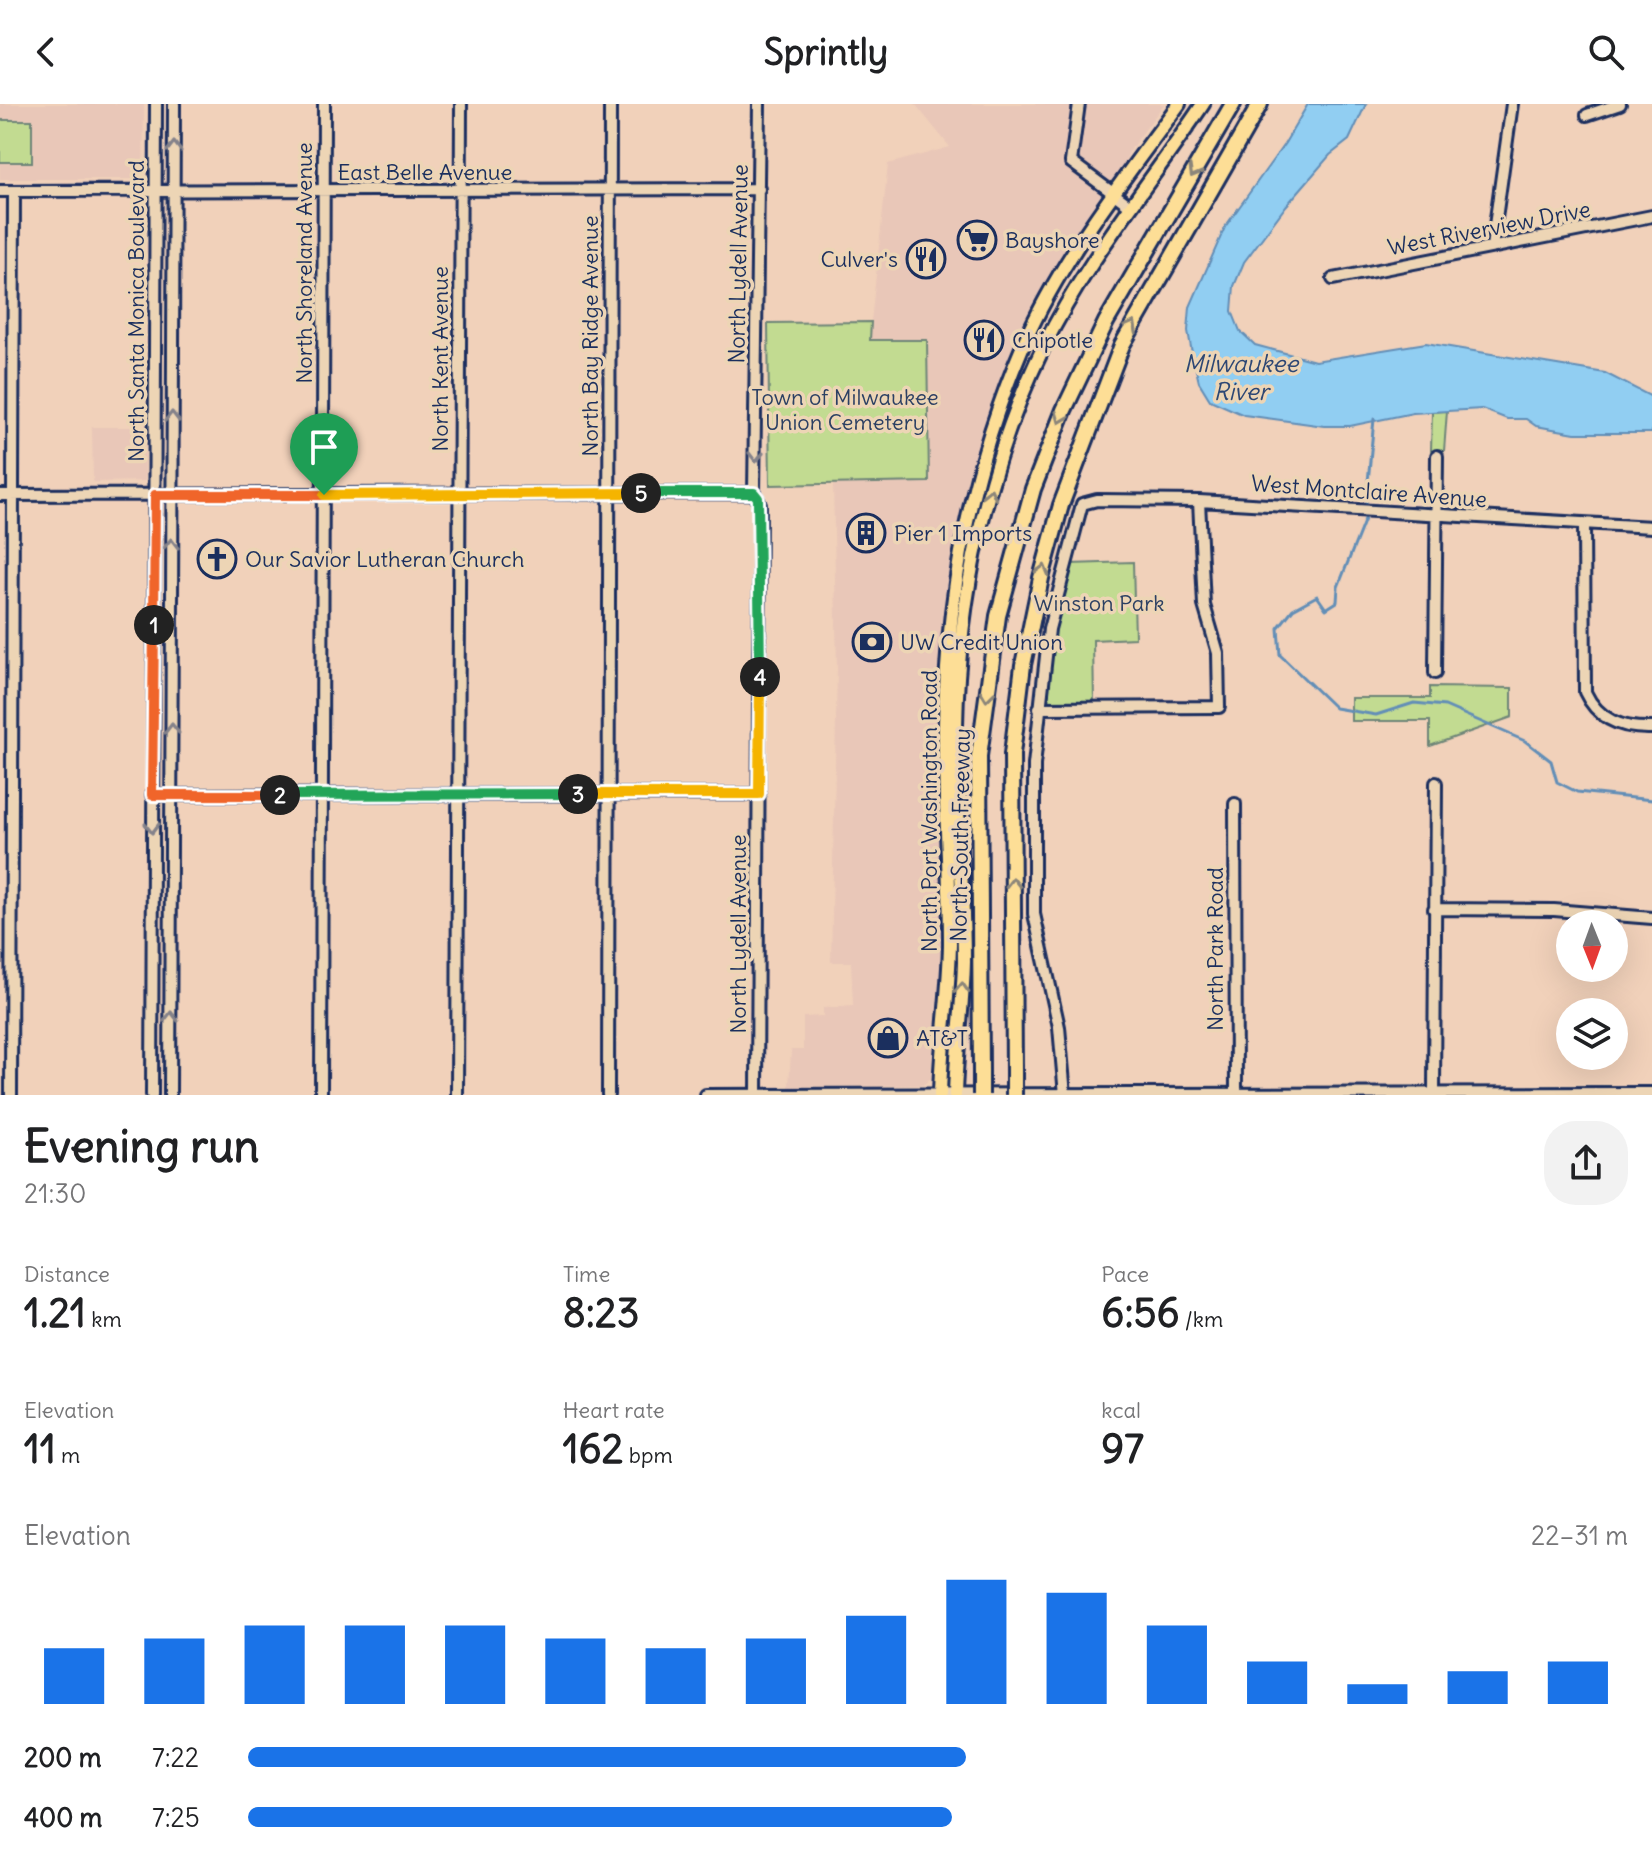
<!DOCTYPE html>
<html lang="en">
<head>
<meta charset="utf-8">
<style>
	body { margin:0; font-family:Delius,sans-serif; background:#f2f2f2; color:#202124; height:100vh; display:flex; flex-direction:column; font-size:30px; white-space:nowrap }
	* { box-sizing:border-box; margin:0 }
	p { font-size:26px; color:#757577 }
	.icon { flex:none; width:44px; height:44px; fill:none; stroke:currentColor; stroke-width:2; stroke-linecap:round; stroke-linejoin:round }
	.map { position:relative; height:991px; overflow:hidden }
	.side { display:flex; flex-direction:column; background:#fff; flex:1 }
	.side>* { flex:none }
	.needle { width:52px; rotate:179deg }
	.fabs { position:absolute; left:1556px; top:806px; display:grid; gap:16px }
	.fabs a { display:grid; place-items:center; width:72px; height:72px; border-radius:50%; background:#fff; box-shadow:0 8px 32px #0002; font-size:40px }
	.pin { position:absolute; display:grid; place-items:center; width:68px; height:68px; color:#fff; margin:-82px -34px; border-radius:50% 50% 50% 0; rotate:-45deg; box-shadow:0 0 8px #0007 }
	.pin .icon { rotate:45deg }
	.km { position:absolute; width:40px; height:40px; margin:-20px; border-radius:50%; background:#222; color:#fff; font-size:22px; line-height:40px; text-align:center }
	.round { display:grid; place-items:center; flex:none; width:84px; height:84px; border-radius:32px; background:#f2f2f2 }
	.head { display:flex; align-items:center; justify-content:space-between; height:136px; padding:0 24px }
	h1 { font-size:44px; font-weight:800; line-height:60px }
	.metrics { display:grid; grid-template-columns:repeat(3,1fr); gap:12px; height:136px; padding:8px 24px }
	.metrics div { display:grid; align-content:center }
	.metrics b { font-size:40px; font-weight:800 }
	.metrics small { font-size:22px; font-weight:400 }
	.metrics p { font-size:22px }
	.chart { height:224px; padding:16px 24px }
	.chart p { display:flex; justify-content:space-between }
	.chart svg { width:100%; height:144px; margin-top:8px; stroke:#1a73e8; stroke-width:6 }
	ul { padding:0 24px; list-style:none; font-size:26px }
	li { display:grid; grid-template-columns:128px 96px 1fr; align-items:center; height:60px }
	li i { height:20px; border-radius:10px; background:#1a73e8 }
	header { display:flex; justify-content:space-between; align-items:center; height:104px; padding:0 24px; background:#fff; font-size:36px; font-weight:800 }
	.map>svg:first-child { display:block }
	.built { fill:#e9c7b8 }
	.green { fill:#c2db91; stroke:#6e8578; stroke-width:2 }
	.water { fill:#91cef2; stroke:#628eb7; stroke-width:2 }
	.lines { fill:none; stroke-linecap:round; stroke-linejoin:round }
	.stream { stroke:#628eb7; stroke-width:3 }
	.minor-casing { stroke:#1b2f5e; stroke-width:16 }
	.major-casing { stroke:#1b2f5e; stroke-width:18 }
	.highway-casing { stroke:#1b2f5e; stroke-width:20 }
	.minor { stroke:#edd5b5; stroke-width:10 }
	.major { stroke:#fdde96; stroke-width:12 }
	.highway { stroke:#fdde96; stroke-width:14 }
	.highway-bridge-casing { stroke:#1b2f5e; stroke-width:20; stroke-linecap:butt }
	.highway-bridge { stroke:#fdde96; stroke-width:14 }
	.oneway { stroke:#84828a }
	.oneway2 { stroke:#8c867a }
	.split-1-casing { stroke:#fff; stroke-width:16 }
	.split-2-casing { stroke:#fff; stroke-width:16 }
	.split-3-casing { stroke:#fff; stroke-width:16 }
	.split-4-casing { stroke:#fff; stroke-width:16 }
	.split-5-casing { stroke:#fff; stroke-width:16 }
	.split-6-casing { stroke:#fff; stroke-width:16 }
	.split-1 { stroke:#f0652b; stroke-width:10 }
	.split-2 { stroke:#f0652b; stroke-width:10 }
	.split-3 { stroke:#22a559; stroke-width:10 }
	.split-4 { stroke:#f5b400; stroke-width:10 }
	.split-5 { stroke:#22a559; stroke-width:10 }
	.split-6 { stroke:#f5b400; stroke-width:10 }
	.labels { text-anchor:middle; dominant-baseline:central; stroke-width:7; stroke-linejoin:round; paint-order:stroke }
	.street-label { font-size:22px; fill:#1b2f5e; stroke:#edd5b5 }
	.poi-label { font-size:22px; fill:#1b2f5e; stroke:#edd5b5; text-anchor:start }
	.park-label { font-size:22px; fill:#2c4063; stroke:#edd5b5 }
	.water-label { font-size:24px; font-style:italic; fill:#2d4774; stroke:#edd5b5 }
</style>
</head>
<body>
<header><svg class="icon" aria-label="back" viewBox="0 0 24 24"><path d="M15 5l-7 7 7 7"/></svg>Sprintly<svg class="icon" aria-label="search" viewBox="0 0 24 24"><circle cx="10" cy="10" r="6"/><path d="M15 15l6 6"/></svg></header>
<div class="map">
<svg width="1652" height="991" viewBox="0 0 1652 991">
	<rect width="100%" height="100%" fill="#f1d1ba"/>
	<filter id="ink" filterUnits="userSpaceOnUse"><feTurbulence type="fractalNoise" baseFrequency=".0125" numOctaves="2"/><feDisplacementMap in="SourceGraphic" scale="16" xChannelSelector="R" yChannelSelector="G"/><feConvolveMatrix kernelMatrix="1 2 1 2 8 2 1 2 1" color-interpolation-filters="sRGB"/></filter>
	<g filter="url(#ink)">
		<!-- built -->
		<path class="built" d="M0 0H144L143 75H0Z
			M915 0H1164L1130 46 1121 67 1054 168 1021 230 985 318 959 422 947 487 940 558 943 828 931 974 923 981 789 983 791 946H803V913L823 912V904L853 902 851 858H831L837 565 833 379 928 378 869 236 888 60 950 43Z
			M92 323H145V377L93 378Z"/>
		<!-- green -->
		<path class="green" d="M0 16H32V58H0Z
			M871 218 870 236H927L929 378 770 381 768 219Z
			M1447 307 1444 347H1431L1432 308Z
			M1133 458 1135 534 1093 536 1094 600 1049 598C1039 578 1065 486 1070 460Z
			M1430 583 1512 584V613L1430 642V617H1351V594H1430Z"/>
		<!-- water -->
		<path class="water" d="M1308 0H1366L1349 36 1330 51 1286 102 1244 158 1234 182 1232 207 1240 227 1255 241 1315 257 1426 239 1605 269 1652 293V329H1575L1536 322 1526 315H1507L1482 305 1413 309 1350 322H1324L1244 311 1210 296 1199 278 1192 249 1188 227 1190 203 1225 123 1285 39Z"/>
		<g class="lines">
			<!-- stream -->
			<path class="stream" d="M1366 399 1374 315
				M1365 415 1338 483 1337 498 1326 505 1317 492 1293 505 1278 524 1280 551 1335 604 1376 611 1414 599 1445 602 1525 637 1551 657 1557 678 1577 688 1652 696"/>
			<!-- minor casing -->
			<g class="minor-casing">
				<path id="minor" d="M1079 0 1071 58 1129 101
					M1587 11 1620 0
					M0 87 759 85
					M1492 143 1512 0
					M1333 175 1652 112
					M0 391 754 389
					M1584 420 1585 588C1598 616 1622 625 1652 624
					M1435 569 1437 352
					M1039 604 1219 603 1218 549 1204 501 1199 397
					M152 691 759 690
					M1235 700 1236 989
					M1434 805 1554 806 1652 814
					M1434 989 1436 679
					M11 991 14 87
					M152 991 156 0
					M170 991 174 0
					M321 991 324 0
					M457 991 461 0
					M608 991 610 0
					M706 991 1652 989
					M757 991 760 400 754 389 759 0
					M1065 991 1059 923 1034 810V661L1049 525 1082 400 1097 396 1199 397 1652 423"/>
			</g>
			<!-- major casing -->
			<g class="major-casing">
				<path id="major" d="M940 991C941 940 949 891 950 840 950 767 944 695 945 622 946 490 972 360 1024 239 1062 153 1124 75 1179 0
					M955 991C956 946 963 903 964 858 964 780 955 701 956 622 958 494 987 358 1044 242 1087 155 1149 81 1203 0"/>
			</g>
			<!-- highway casing -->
			<g class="highway-casing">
				<path id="highway" d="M981 968 979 652 998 512 1033 385 1064 306 1106 218 1233 0
					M1014 968 1012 650 1023 561 1041 474 1061 401 1122 241 1260 0"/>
			</g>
			<!-- minor -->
			<use href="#minor" class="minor"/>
			<!-- major -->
			<use href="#major" class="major"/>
			<!-- highway -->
			<use href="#highway" class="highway"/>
			<!-- highway-bridge casing -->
			<g class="highway-bridge-casing">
				<path id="highway-bridge" d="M981 968V991
					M1014 968V991"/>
			</g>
			<!-- highway-bridge -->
			<use href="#highway-bridge" class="highway-bridge"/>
		</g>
		<!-- one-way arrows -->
		<defs><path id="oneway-chevron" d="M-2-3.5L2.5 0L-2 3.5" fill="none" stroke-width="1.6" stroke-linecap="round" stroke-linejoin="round" transform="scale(2)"/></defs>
		<g class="oneway">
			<use href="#oneway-chevron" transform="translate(174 43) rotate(-90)"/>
			<use href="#oneway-chevron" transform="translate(172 313) rotate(-90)"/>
			<use href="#oneway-chevron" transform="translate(756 353) rotate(91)"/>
			<use href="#oneway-chevron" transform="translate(171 440) rotate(-90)"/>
			<use href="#oneway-chevron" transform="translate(172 625) rotate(-90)"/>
			<use href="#oneway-chevron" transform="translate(152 724) rotate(90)"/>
			<use href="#oneway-chevron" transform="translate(171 913) rotate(-90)"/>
		</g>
		<g class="oneway2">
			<use href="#oneway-chevron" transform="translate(1194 68) rotate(120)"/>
			<use href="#oneway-chevron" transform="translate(1132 222) rotate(-61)"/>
			<use href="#oneway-chevron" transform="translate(1061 314) rotate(112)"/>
			<use href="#oneway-chevron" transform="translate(990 390) rotate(-77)"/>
			<use href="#oneway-chevron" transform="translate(1043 466) rotate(-75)"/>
			<use href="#oneway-chevron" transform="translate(987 592) rotate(97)"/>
			<use href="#oneway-chevron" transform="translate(1013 779) rotate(-90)"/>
			<use href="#oneway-chevron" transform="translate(962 884) rotate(-87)"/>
		</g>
	</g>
	<g class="lines" filter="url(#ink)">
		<!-- split-1 casing -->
		<g class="split-1-casing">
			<path id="split-1" d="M154 521 155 391H324"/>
		</g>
		<!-- split-2 casing -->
		<g class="split-2-casing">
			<path id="split-2" d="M154 521 152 691H280"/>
		</g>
		<!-- split-3 casing -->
		<g class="split-3-casing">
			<path id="split-3" d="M280 691 578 690"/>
		</g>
		<!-- split-4 casing -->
		<g class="split-4-casing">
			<path id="split-4" d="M578 690H759L760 573"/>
		</g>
		<!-- split-5 casing -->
		<g class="split-5-casing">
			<path id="split-5" d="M641 389H754L758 394 760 573"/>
		</g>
		<!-- split-6 casing -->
		<g class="split-6-casing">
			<path id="split-6" d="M324 391 641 389"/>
		</g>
		<!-- split-1 -->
		<use href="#split-1" class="split-1"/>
		<!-- split-2 -->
		<use href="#split-2" class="split-2"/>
		<!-- split-3 -->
		<use href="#split-3" class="split-3"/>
		<!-- split-4 -->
		<use href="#split-4" class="split-4"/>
		<!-- split-5 -->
		<use href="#split-5" class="split-5"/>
		<!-- split-6 -->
		<use href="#split-6" class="split-6"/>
	</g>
	<!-- icons -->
	<defs>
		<g id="supermarket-ring" transform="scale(2)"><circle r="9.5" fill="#edd5b5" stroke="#1b2f5e" stroke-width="1.5"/><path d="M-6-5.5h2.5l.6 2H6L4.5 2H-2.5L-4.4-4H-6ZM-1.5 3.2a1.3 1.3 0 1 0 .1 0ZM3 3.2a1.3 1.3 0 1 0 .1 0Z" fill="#1b2f5e"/></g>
		<g id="restaurant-ring" transform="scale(2)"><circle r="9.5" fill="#edd5b5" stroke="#1b2f5e" stroke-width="1.5"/><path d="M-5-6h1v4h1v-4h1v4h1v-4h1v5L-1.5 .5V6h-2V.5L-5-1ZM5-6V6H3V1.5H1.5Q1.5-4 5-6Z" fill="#1b2f5e"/></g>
		<g id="building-ring" transform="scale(2)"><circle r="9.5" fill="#edd5b5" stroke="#1b2f5e" stroke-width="1.5"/><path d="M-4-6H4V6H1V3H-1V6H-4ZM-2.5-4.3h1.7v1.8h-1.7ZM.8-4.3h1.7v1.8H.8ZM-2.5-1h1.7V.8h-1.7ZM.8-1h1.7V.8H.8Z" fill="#1b2f5e"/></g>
		<g id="church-ring" transform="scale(2)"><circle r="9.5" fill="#edd5b5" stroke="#1b2f5e" stroke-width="1.5"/><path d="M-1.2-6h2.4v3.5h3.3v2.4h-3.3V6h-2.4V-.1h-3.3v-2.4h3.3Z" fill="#1b2f5e"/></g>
		<g id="bank-ring" transform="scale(2)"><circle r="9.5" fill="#edd5b5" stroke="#1b2f5e" stroke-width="1.5"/><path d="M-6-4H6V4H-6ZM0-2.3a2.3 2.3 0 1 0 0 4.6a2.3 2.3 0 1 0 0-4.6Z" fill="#1b2f5e"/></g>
		<g id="shop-ring" transform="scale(2)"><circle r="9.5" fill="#edd5b5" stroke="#1b2f5e" stroke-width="1.5"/><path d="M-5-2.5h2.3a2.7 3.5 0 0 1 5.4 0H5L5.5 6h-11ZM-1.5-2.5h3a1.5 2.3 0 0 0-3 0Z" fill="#1b2f5e"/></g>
	</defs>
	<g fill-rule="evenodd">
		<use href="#supermarket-ring" x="977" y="136"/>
		<use href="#restaurant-ring" x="926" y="155"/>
		<use href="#restaurant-ring" x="984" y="236"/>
		<use href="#building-ring" x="866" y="429"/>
		<use href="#church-ring" x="217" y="455"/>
		<use href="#bank-ring" x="872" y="538"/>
		<use href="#shop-ring" x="888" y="934"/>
	</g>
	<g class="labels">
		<!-- street labels -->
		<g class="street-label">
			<text x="425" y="68">East Belle Avenue</text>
			<text transform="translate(1489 124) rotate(-11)">West Riverview Drive</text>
			<text transform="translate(304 159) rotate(-90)">North Shoreland Avenue</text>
			<text transform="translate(738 160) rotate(-89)">North Lydell Avenue</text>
			<text transform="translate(136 207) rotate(-90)">North Santa Monica Boulevard</text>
			<text transform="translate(590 232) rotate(-90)">North Bay Ridge Avenue</text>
			<text transform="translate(440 255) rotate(-90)">North Kent Avenue</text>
			<text transform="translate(1369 387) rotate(4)">West Montclaire Avenue</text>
			<text transform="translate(929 707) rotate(-90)">North Port Washington Road</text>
			<text transform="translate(960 731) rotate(-89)">North-South Freeway</text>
			<text transform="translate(738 830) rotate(-90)">North Lydell Avenue</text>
			<text transform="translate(1215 845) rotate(-90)">North Park Road</text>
		</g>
		<!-- poi labels -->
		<g class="poi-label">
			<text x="1005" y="136">Bayshore</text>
			<text x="898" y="155" text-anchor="end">Culver's</text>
			<text x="1012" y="236">Chipotle</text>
			<text x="894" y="429">Pier 1 Imports</text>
			<text x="245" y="455">Our Savior Lutheran Church</text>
			<text x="900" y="538">UW Credit Union</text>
			<text x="916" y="934">AT&amp;T</text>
		</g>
		<!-- park labels -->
		<g class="park-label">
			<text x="845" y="293">Town of Milwaukee<tspan x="845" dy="25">Union Cemetery</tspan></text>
			<text x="1099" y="499">Winston Park</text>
		</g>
		<!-- water labels -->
		<g class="water-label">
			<text x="1241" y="259">Milwaukee<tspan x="1241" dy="28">River</tspan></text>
		</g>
	</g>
</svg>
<div class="fabs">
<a><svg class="needle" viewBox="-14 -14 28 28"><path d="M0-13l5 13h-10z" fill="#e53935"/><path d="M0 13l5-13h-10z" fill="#757577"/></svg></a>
<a><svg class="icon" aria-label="layers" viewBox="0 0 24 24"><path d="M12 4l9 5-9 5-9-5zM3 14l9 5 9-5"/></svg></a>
</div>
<div class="pin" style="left:324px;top:391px;background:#1e9e55"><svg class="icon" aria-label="arrive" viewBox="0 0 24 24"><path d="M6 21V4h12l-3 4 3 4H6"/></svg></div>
<b class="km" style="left:154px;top:521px">1</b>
<b class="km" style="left:280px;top:691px">2</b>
<b class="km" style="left:578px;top:690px">3</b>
<b class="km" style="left:760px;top:573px">4</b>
<b class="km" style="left:641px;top:389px">5</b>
</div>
<section class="side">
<div class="head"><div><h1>Evening run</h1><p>21:30</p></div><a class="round"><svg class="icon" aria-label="share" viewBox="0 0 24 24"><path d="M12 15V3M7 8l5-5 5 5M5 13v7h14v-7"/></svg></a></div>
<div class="metrics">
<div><p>Distance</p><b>1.21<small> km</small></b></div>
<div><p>Time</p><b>8:23</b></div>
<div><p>Pace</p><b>6:56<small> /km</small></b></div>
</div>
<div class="metrics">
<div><p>Elevation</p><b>11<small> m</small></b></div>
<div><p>Heart rate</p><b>162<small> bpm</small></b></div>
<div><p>kcal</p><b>97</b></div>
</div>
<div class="chart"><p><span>Elevation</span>22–31 m</p>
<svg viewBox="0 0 160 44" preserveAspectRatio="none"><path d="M5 44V27M15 44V24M25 44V20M35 44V20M45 44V20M55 44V24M65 44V27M75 44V24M85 44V17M95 44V6M105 44V10M115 44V20M125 44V31M135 44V38M145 44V34M155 44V31"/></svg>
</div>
<ul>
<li><b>200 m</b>7:22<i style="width:52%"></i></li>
<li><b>400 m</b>7:25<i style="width:51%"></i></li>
</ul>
</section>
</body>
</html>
